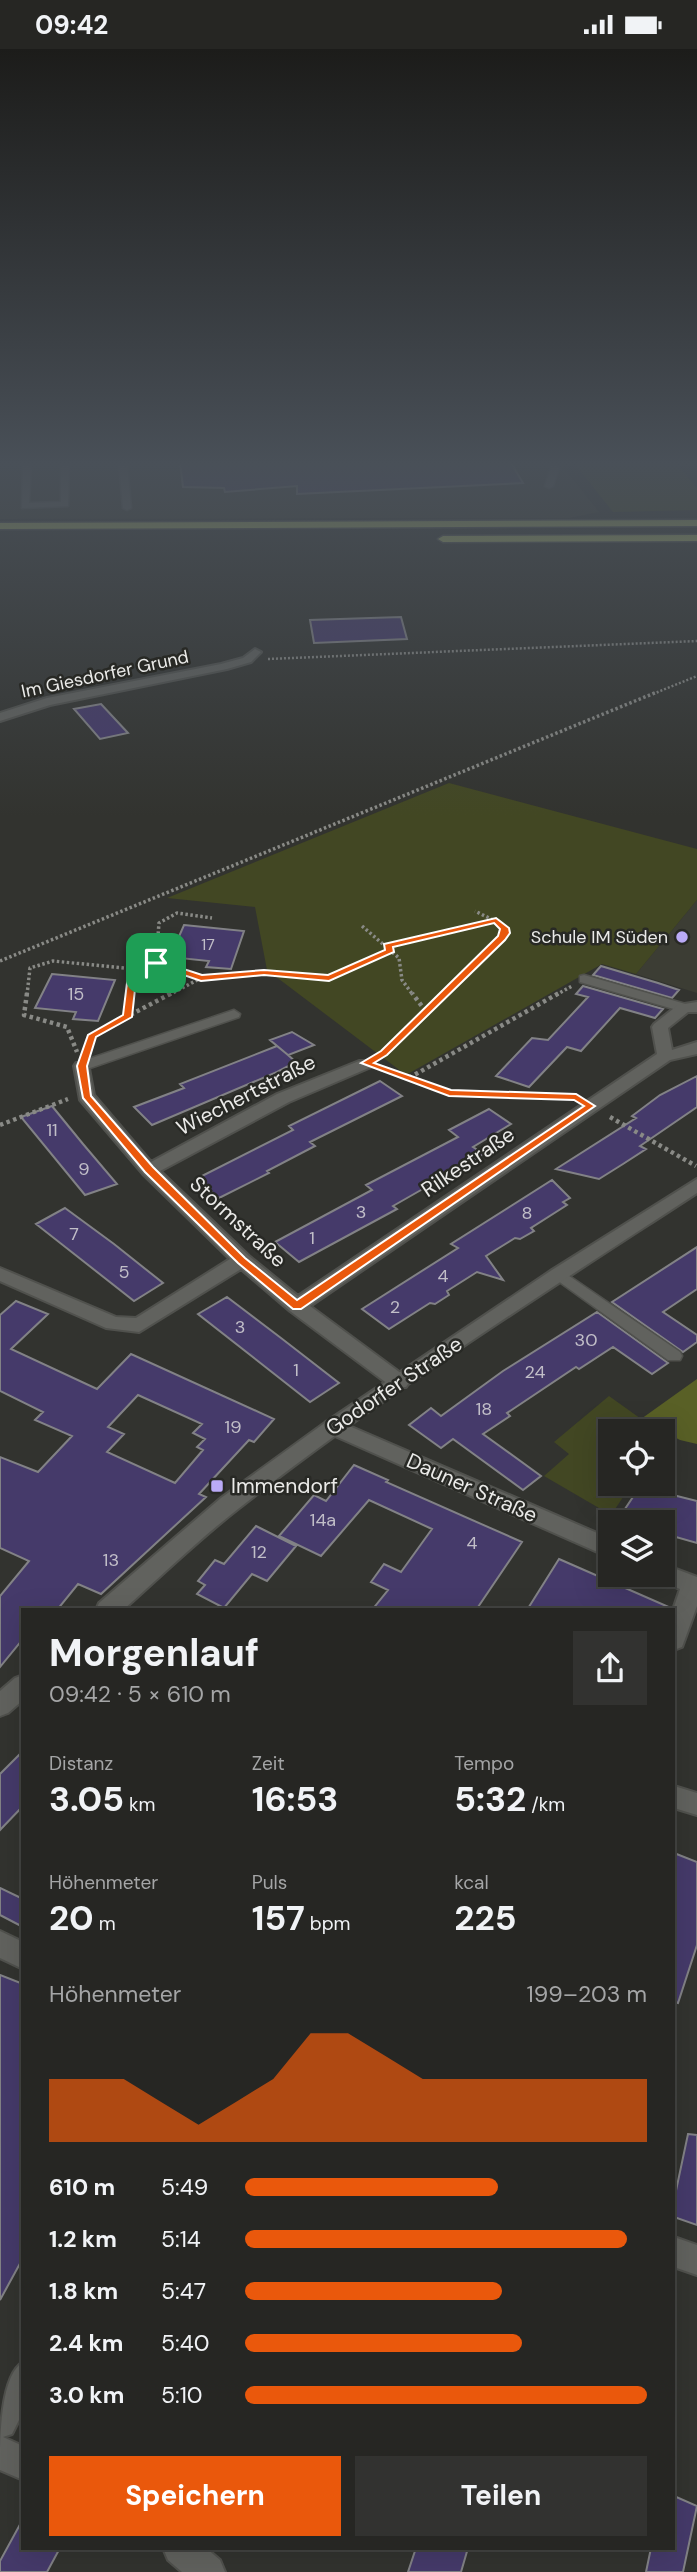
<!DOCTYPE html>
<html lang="de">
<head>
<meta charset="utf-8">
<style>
	body { margin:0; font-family:"DM Sans",sans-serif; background:#323230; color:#f1f3f6; height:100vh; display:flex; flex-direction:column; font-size:26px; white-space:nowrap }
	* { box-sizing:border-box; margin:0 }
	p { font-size:23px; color:#a4a5a6 }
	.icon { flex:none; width:38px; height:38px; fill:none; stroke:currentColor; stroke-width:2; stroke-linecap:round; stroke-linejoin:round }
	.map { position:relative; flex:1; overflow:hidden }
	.panel { position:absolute; left:21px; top:1559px; width:654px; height:942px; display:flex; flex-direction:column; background:#262623; border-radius:0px; box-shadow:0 7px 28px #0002,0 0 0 2px #424341 }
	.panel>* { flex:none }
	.tools { position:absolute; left:598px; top:1370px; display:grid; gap:14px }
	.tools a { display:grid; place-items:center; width:77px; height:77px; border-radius:0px; background:#262623; box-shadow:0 7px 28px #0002,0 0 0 2px #424341; font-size:35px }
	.pin { position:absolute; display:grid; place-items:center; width:60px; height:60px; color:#fff; margin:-30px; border-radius:14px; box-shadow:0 4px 10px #0006 }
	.round { display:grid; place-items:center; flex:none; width:74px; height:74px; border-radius:0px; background:#323230 }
	.head { display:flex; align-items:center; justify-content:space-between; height:119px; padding:0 28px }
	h1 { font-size:38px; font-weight:700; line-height:52px }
	.stats { display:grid; grid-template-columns:repeat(3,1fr); gap:10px; height:119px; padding:7px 28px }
	.stats div { display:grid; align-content:center }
	.stats b { font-size:35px; font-weight:700 }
	.stats small { font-size:19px; font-weight:400 }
	.stats p { font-size:19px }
	.chart { height:196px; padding:14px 28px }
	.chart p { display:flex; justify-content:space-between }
	.chart svg { width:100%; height:126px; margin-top:7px; fill:#ea580c; opacity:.7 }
	.primary-button { display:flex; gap:14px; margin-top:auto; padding:14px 28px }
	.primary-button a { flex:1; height:80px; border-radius:0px; background:#ea580c; color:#fff; font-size:28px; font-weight:700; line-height:80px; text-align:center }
	.primary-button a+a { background:#323230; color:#f1f3f6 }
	ul { padding:0 28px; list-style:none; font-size:23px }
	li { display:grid; grid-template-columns:112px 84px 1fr; align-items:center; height:52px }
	li i { height:18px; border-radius:9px; background:#ea580c }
	.status { display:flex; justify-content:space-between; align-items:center; height:49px; padding:0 35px; background:#262623; direction:ltr }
	.status svg { height:19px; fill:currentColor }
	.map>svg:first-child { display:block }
	.built { fill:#3c3d34 }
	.green { fill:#424723 }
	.forest { fill:#596026 }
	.building { fill:#453a6a; stroke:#828286; stroke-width:2; fill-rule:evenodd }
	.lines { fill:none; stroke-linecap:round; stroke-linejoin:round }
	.service-casing { stroke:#50514d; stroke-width:3 }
	.minor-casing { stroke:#50514d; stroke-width:4 }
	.tertiary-casing { stroke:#50514d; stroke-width:4 }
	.motorway-casing { stroke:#50514d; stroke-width:3 }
	.path-far2 { stroke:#898a86; stroke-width:2.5; stroke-dasharray:2 2; stroke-linecap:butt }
	.path-far1 { stroke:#898a86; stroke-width:3.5; stroke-dasharray:2.5 2.5; stroke-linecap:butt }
	.path { stroke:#898a86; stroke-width:4.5; stroke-dasharray:3.5 3.5; stroke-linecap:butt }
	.service { fill:#61625e; fill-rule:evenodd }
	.minor { fill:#61625e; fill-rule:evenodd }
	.tertiary { fill:#61625e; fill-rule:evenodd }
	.motorway { fill:#b1bd69; fill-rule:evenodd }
	.route { fill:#ea580c; stroke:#fff; stroke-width:2; fill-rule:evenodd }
	.poi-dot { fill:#baaaf6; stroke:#282925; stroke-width:2.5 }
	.labels { text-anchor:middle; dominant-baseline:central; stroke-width:5; stroke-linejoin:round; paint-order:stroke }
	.far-number-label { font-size:16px; fill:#c1bec8 }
	.far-street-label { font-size:18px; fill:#eaeae8; stroke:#282925 }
	.far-poi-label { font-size:18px; fill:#eaeae8; stroke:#282925; text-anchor:end }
	.number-label { font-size:18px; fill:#c1bec8 }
	.street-label { font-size:21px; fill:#eaeae8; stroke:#282925 }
	.poi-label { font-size:21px; fill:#eaeae8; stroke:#282925; text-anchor:start }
</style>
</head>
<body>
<div class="status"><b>09:42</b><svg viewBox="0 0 49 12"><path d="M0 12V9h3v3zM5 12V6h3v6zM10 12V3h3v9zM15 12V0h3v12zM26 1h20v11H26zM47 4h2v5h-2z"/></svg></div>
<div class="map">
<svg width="697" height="2523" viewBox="0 0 697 2523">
	<rect width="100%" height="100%" fill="#32332f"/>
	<!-- built -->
	<path class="built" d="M0 414H560L599 463 569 469 0 470Z
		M697 851V944L636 925Z"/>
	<!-- green -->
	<path class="green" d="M574 414H676L697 439V461L613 463Z
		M449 734 697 800V851L636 925 602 915 406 1026 267 921 255 858 167 849Z
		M609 1347 658 1382H611V1435H632L611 1466 544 1427 569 1405 554 1393Z"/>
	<!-- forest -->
	<path class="forest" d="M697 1330V1395L680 1391 641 1370Z"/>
	<!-- building -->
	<path class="building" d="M180 414H511L523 434 297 445V437L225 443 224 439 183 438Z
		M401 568 407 590 314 594 310 571Z
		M101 655 128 684 100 690 74 660Z
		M184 876 244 882 231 920 206 918 209 912 170 908Z
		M601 917 658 934 679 941 672 949 593 926Z
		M52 925 115 931 98 972 73 970 76 963 35 959Z
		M583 937 663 960 655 969 620 959 581 1002 567 998 529 1038 496 1027 532 989 548 991 588 948 576 945Z
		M292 983 314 996 288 1006 296 1013 277 1023 152 1076 134 1058 184 1039 180 1035 277 997 288 1006 270 991Z
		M697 1027V1058L640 1097 646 1100 623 1115 599 1130 556 1120 636 1069 632 1067 660 1046Z
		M380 1032 402 1047 310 1093 315 1097 267 1122 269 1124 219 1149 196 1130 293 1081 289 1077Z
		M52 1057 83 1095 117 1135 85 1146 21 1068Z
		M489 1060 511 1075 473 1098 484 1105 393 1157 397 1160 299 1213 275 1193 372 1141 366 1136 458 1088 449 1081Z
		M552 1131 570 1149 563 1153 567 1156 531 1179 534 1182 520 1190 515 1189 486 1207 503 1231 477 1223 447 1242 449 1246 435 1255 430 1254 389 1280 362 1260 458 1199 451 1195Z
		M65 1159 114 1195 163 1234 134 1252 36 1175Z
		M697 1198V1240L663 1263 697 1286V1293L683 1303 612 1253Z
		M227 1248 281 1289 339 1334 310 1353 198 1265Z
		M16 1252 48 1265 11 1300 97 1340 131 1305 274 1370 254 1393 249 1391 199 1445 206 1448 101 1545 78 1535 57 1561H23V1590L0 1618V1547L29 1512 0 1499V1408L38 1423 72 1387 35 1371 43 1363 0 1342V1266ZM138 1346 202 1375 193 1384 205 1390 197 1398 203 1401 175 1434 107 1403 124 1385 108 1378Z
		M597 1263 668 1314 652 1325 613 1298 579 1320 576 1318 507 1364 510 1367 483 1385 541 1427 523 1441 453 1390 441 1399 409 1376 431 1359 441 1367 503 1322Z
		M354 1416 388 1431 386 1433 522 1493 476 1561H372L388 1541 371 1533 384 1515 401 1523 432 1480 369 1451 321 1507 279 1487 314 1446 326 1452Z
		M653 1441 697 1452V1494L669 1486 670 1483 663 1481V1474H644L646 1466 625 1460 637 1442 651 1446Z
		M256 1477 296 1497 267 1532 252 1525 224 1559 197 1545 205 1536 198 1532 215 1511 224 1515Z
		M559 1510 671 1559 670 1561H527Z
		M23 1702V1757L0 1781V1725Z
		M674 1804 697 1813V1896L678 1954 674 1953Z
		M0 1839 23 1850V1878L0 1866Z
		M0 1926 23 1935V2209L0 2251Z
		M688 2085 697 2086V2176L674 2168V2151Z
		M674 2447 697 2457 683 2523H646L651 2499H674Z
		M23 2470V2499H60L47 2523H0V2512Z
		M416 2499H468L461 2523H408Z"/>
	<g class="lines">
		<!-- service casing -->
		<g class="service-casing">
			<path id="service" d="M23 414H31L29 454 61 453V414H69L68 457 22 459Z
				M119 414H127L131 459 127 461 123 459Z
				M546 414H554L559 419 553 437 549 439 545 437 551 419Z
				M584 926 689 956 690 959 684 963 580 933V927Z
				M234 961 240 965 239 968 87 1020H77L75 1017 77 1014Z
				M559 1220 680 1303 682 1307 680 1311H668L554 1229 551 1225Z"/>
		</g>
		<!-- minor casing -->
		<g class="minor-casing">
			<path id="minor" d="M255 600 261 603 251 613 227 620 50 656 0 672V664L47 649 221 615 243 609Z
				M697 953V963H688L668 979 672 1001 697 993V1005L670 1011 310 1257 406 1328 409 1333 406 1338H392L290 1262 241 1220 139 1283 106 1279 0 1232V1219L116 1268 136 1269 230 1210 143 1125 80 1051 74 1017 76 1014H88L94 1046 151 1113 277 1045 359 1012H371L373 1015 371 1018 289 1053 160 1122 249 1207 298 1247 657 1005 652 978 654 975 678 956Z
				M333 1370 611 1490V1509L326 1383 323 1378 326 1373Z
				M663 1515 697 1528V1557L682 1598 674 1601 673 1561 680 1540 655 1530 653 1526H663Z
				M674 1737 697 1744V1766L674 1759Z
				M0 1882 23 1893V1920L0 1909Z
				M674 2188 697 2196V2226L674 2218Z
				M23 2313V2363L12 2385 3 2388 23 2397V2431L0 2421C0 2390 0 2327 23 2313Z
				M163 2499H206L220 2511 225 2523H182L168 2511Z"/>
		</g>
		<!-- tertiary casing -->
		<g class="tertiary-casing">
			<path id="tertiary" d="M697 1130V1144C542 1245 384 1345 238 1460 198 1491 161 1527 123 1561H96L99 1554 221 1449 326 1373 552 1221Z
				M23 1626V1651L8 1664 0 1667V1642L15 1629Z"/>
		</g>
		<!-- motorway casing -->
		<g class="motorway-casing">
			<path id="motorway" d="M697 471V477L0 480V474Z
				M697 486V492L443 493 438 490 443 487Z"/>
		</g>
		<!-- path-far2 -->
		<path class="path-far2" d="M268 610 697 592
			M653 645 697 627"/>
		<!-- path-far1 -->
		<path class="path-far1" d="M362 877 399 909 402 931 413 946
			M387 897 495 872
			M0 912 657 643
			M133 920 156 913
			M200 929 156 913 159 874 177 864 212 869
			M27 946 30 919 53 912 133 920 130 946
			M169 946 201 929 264 923 329 929 391 901
			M445 946 505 884 501 875 475 862
			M556 946 572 937"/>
		<!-- path -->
		<path class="path" d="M27 944 24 966 67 978 77 1003
			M427 964 446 944
			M128 968 130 944
			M88 998 92 986 172 944
			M382 1005 427 964 412 944
			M381 1020 449 1044 571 1048
			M409 1029 559 944
			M610 1068 696 1117
			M0 1076 68 1050"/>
		<!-- service -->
		<use href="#service" class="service"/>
		<!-- minor -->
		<use href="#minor" class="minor"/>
		<!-- tertiary -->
		<use href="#tertiary" class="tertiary"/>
		<!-- motorway -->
		<use href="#motorway" class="motorway"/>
	</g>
	<!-- sky -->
	<linearGradient id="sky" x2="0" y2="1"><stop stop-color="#1c1c1a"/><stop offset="0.54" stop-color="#495058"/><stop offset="1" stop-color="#495058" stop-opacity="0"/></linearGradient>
	<rect width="697" height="767" fill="url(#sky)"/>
	<!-- route -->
	<path class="route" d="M496 869 509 879 510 884 505 891 387 1006 374 1014 451 1041 576 1045 595 1057 301 1260H293L238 1214 145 1123 83 1049 77 1017 88 986 123 966 129 918 156 911 202 926 264 921 328 926 385 901 384 895ZM494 874 500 880 498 887 381 1002 361 1014 449 1047 574 1051 584 1057 297 1251 245 1209 153 1118 91 1047 87 1017 96 988 132 968 137 922 155 916 201 932 264 926 329 932 394 903 393 898Z"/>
	<!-- markers -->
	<g class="poi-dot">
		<circle cx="682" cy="888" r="7"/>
		<rect x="210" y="1430" width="14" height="14" rx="3.5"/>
	</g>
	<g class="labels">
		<!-- far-number labels -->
		<g class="far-number-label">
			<text x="208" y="895">17</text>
		</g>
		<!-- far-street labels -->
		<g class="far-street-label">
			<text transform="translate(105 625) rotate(-12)">Im Giesdorfer Grund</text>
		</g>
		<!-- far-poi labels -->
		<g class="far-poi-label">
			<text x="668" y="888">Schule IM Süden</text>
		</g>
		<!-- number labels -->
		<g class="number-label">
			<text x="76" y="945">15</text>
			<text x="52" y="1081">11</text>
			<text x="84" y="1120">9</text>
			<text x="361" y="1163">3</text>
			<text x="527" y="1164">8</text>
			<text x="74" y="1185">7</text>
			<text x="312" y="1189">1</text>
			<text x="124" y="1223">5</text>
			<text x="443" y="1227">4</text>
			<text x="395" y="1258">2</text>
			<text x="240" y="1278">3</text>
			<text x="586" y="1291">30</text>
			<text x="296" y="1321">1</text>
			<text x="535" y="1323">24</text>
			<text x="484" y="1360">18</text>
			<text x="233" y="1378">19</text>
			<text x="323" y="1471">14a</text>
			<text x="472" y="1494">4</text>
			<text x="259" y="1503">12</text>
			<text x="111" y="1511">13</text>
		</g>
		<!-- street labels -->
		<g class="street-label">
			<text transform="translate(246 1046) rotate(-27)">Wiechertstraße</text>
			<text transform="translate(468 1113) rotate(-34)">Rilkestraße</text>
			<text transform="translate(238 1173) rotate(43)">Stormstraße</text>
			<text transform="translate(394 1337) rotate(-34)">Godorfer Straße</text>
			<text transform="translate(472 1439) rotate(24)">Dauner Straße</text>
		</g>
		<!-- poi labels -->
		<g class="poi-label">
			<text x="231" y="1437">Immendorf</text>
		</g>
	</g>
</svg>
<div class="tools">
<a><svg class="icon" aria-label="locate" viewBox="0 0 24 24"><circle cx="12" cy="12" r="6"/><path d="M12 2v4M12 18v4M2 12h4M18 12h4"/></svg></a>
<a><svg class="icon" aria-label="layers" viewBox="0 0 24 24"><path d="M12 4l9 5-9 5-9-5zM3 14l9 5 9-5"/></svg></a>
</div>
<div class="pin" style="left:156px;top:914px;background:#1e9e55"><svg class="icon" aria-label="arrive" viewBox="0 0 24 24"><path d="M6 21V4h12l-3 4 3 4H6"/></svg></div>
<section class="panel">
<div class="head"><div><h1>Morgenlauf</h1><p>09:42 · 5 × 610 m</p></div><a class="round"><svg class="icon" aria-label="share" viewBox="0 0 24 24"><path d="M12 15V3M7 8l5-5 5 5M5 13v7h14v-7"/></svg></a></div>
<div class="stats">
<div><p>Distanz</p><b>3.05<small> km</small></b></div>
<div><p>Zeit</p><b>16:53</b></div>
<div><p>Tempo</p><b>5:32<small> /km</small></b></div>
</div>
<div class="stats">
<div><p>Höhenmeter</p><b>20<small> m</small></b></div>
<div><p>Puls</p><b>157<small> bpm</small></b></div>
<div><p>kcal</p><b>225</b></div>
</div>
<div class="chart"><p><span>Höhenmeter</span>199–203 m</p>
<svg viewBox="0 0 160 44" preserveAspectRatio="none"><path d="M0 44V22L10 22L20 22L30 30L40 38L50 30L60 22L70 6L80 6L90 14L100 22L110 22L120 22L130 22L140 22L150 22L160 22V44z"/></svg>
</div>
<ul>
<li><b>610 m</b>5:49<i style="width:63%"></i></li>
<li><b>1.2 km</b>5:14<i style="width:95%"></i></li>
<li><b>1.8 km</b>5:47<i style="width:64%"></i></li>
<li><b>2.4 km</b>5:40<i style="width:69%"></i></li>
<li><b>3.0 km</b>5:10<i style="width:100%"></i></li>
</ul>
<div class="primary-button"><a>Speichern</a><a>Teilen</a></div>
</section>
</div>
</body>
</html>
